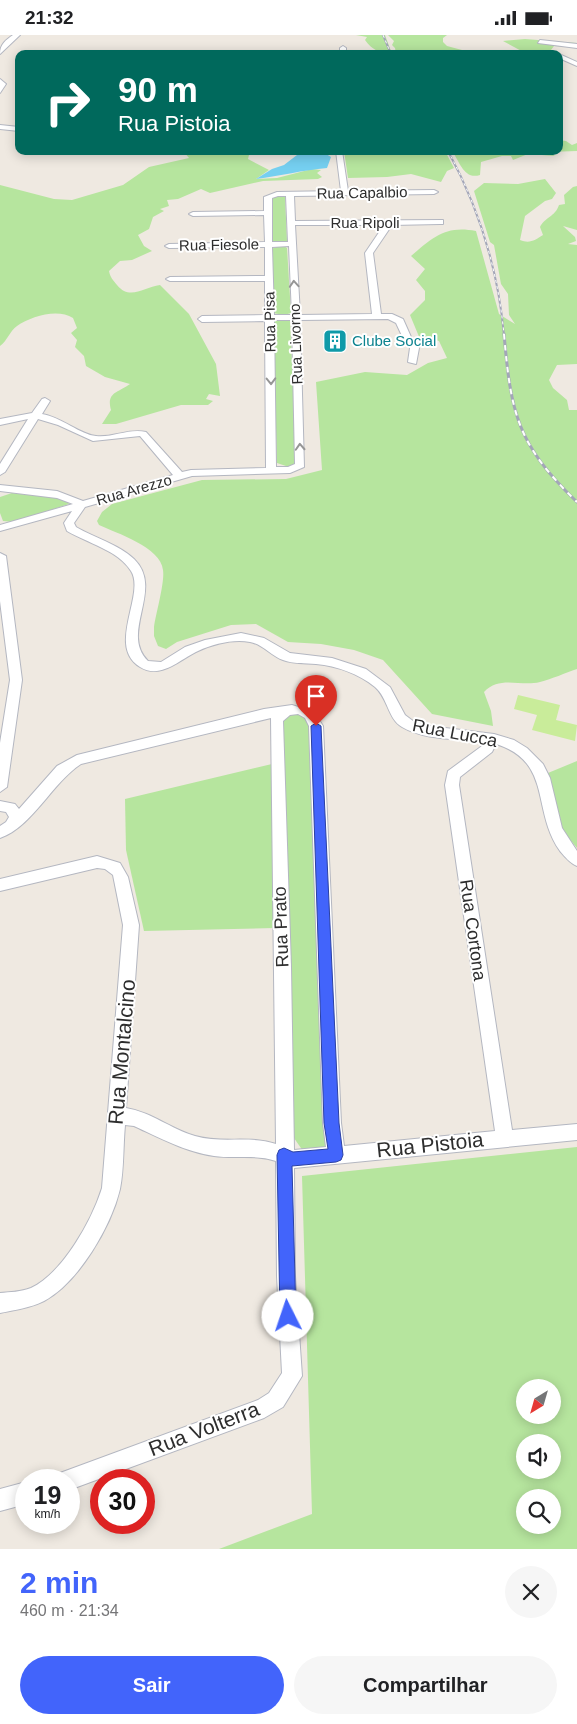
<!DOCTYPE html>
<html lang="pt">
<head>
<meta charset="utf-8">
<style>
	:root { --surface:#fff; --page:#f6f6f6; --text:#202124; --muted:#757577; --accent:#4264fb }
	body { margin:0; font-family:Helvetica,sans-serif; background:var(--page); color:var(--text); height:100vh; display:flex; flex-direction:column; font-size:19px; white-space:nowrap }
	* { box-sizing:border-box; margin:0 }
	p { font-size:16px; color:var(--muted) }
	.icon { flex:none; width:28px; height:28px; fill:none; stroke:currentColor; stroke-width:2; stroke-linecap:round; stroke-linejoin:round }
	.map { position:relative; height:1514px; overflow:hidden }
	.side { display:flex; flex-direction:column; background:var(--surface); flex:1 }
	.side>* { flex:none }
	.top-card { position:absolute; left:15px; top:15px; width:548px; height:105px; border-radius:10px; box-shadow:0 2px 12px #0003; background:#00695c; color:#fff; overflow:hidden }
	.needle { width:32px; rotate:217deg }
	.buttons { position:absolute; left:516px; top:1344px; display:grid; gap:10px }
	.buttons a { display:grid; place-items:center; width:45px; height:45px; border-radius:50%; background:var(--surface); box-shadow:0 2px 12px #0003; font-size:25px }
	.speed { position:absolute; left:15px; top:1434px; display:flex; gap:10px; font-size:25px; font-weight:700; text-align:center }
	.speed>* { display:grid; place-content:center; width:65px; height:65px; border-radius:50%; background:var(--surface); box-shadow:0 2px 12px #0003; line-height:1 }
	.speed small { font-size:12px; font-weight:400 }
	.speed .limit { border:8px solid #d22; background:#fff; color:#111 }
	.pin { position:absolute; display:grid; place-items:center; width:42px; height:42px; color:#fff; margin:-51px -21px; border-radius:50% 50% 50% 0; rotate:-45deg; box-shadow:0 0 5px #0007 }
	.pin .icon { rotate:45deg }
	.me { position:absolute; width:55px; margin:-28px; rotate:356deg; stroke-linejoin:round; filter:drop-shadow(0 0 4px #0008) }
	.turn { display:flex; align-items:center; gap:18px; height:105px; padding:0 20px; font-size:22px }
	.turn .icon { width:65px; height:65px; stroke-width:2.5 }
	.turn b { display:block; font-size:35px; line-height:42px }
	.round { display:grid; place-items:center; flex:none; width:52px; height:52px; border-radius:26px; background:var(--page) }
	.head { display:flex; align-items:center; justify-content:space-between; height:85px; padding:0 20px }
	h1 { font-size:30px; font-weight:800; line-height:38px; color:var(--accent) }
	.cta { display:flex; gap:10px; margin-top:auto; padding:10px 20px }
	.cta a { flex:1; height:58px; border-radius:30px; background:var(--accent); color:#fff; font-size:20px; font-weight:800; line-height:58px; text-align:center }
	.cta a+a { background:var(--page); color:var(--text) }
	.status { display:flex; justify-content:space-between; align-items:center; height:35px; padding:0 25px; background:var(--surface); direction:ltr }
	.status svg { height:14px; fill:currentColor }
	.map>svg:first-child { display:block }
	.green { fill:#b6e59e; fill-rule:evenodd }
	.pitch { fill:#c9ec9a }
	.water { fill:#75cff0 }
	.lines { fill:none; stroke-linecap:round; stroke-linejoin:round }
	.minor-casing { stroke:#b4b7c1; stroke-width:2 }
	.minor { fill:#fff; fill-rule:evenodd }
	.rail-far1-casing { stroke:#a3a6b8; stroke-width:2 }
	.rail-casing { stroke:#a3a6b8; stroke-width:3 }
	.rail-far1 { stroke:#fff; stroke-width:1; stroke-dasharray:3; stroke-linecap:butt }
	.rail { stroke:#fff; stroke-width:2; stroke-dasharray:5.5; stroke-linecap:butt }
	.oneway { stroke:#969696 }
	.route { fill:#4264fb; stroke:#2b41a3 }
	.labels { text-anchor:middle; stroke-width:4; stroke-linejoin:round; paint-order:stroke }
	.far-street-label { font-size:15px; fill:#2e2e2e; stroke:#fff }
	.far-culture-label { font-size:15px; fill:#0d838f; stroke:#fff; text-anchor:start }
	.street-label { font-size:18px; fill:#2e2e2e; stroke:#fff }
	.near-street-label { font-size:21px; fill:#2e2e2e; stroke:#fff }
</style>
</head>
<body>
<div class="status"><b>21:32</b><svg viewBox="0 0 49 12"><path d="M0 12V9h3v3zM5 12V6h3v6zM10 12V3h3v9zM15 12V0h3v12zM26 1h20v11H26zM47 4h2v5h-2z"/></svg></div>
<div class="map">
<svg width="577" height="1514" viewBox="0 0 577 1514">
	<rect width="100%" height="100%" fill="#efe9e1"/>
	<g class="green">
		<path d="M356 0H385L392 19C381 19 372 15 365 5L367 2Z"/>
		<polygon points="388,0 447,0 443,3 443,7 447,11 462,15 459,19 396,19 395,13 392,10 394,6"/>
		<polygon points="525,4 577,8 577,12 554,11 551,15 558,19 527,19 503,6"/>
		<path d="M559 105 566 106 572 110 577 108V116L548 117 555 121 528 119 513 125 511 121H502L481 127 480 140C464 145 460 127 452 116H559Z"/>
		<path d="M183 116H250L248 124 269 135 256 144 277 143 312 134 321 135 317 138 322 142 318 144 263 146 210 158 201 154 178 164 167 165 169 171 160 174 164 176 153 182 149 194 138 200 144 211 152 216 132 225 120 226 109 236C110 242 113 245 117 250 130 266 144 252 160 250L189 279 216 329 220 361 209 359 206 364 213 366 208 370H181L116 389H102L111 375C106 357 118 358 130 349L105 342 86 331 84 321 75 312 77 305 71 298 77 293 73 283C58 273 31 281 17 291 9 297 8 305 0 311V150L54 164 72 165 123 150 149 132 189 123Z"/>
		<polygon points="344,116 445,116 454,133 447,136 441,147 411,139 387,142 348,143"/>
		<path d="M545 144 556 158 552 164 545 166 525 181 520 205C530 209 535 205 543 200L540 192C545 182 555 182 559 170L565 169 564 160 573 152 577 151V195L563 191 575 202 576 206 568 209 577 210V329L557 330 549 345 553 353 567 365 569 375H577V634C565 638 552 644 540 647 520 652 500 640 484 657L491 676 493 691 432 679 383 625 354 615 321 609 288 607 256 589 231 590 177 607 166 614 158 611 154 601V592C156 578 165 547 163 535 161 512 116 498 99 490L97 486 102 477 112 469 202 445 286 444 322 435 316 347 365 337 407 340 428 328 447 323 439 306 428 303 420 304 410 280 425 265V256L416 245 425 234 411 221C433 202 446 190 476 196L499 279 515 289 509 280 508 259 501 249 494 210 490 207 474 156 484 148 518 149Z"/>
		<polygon points="271,161 285,162 287,206 281,208 271,206"/>
		<polygon points="282,210 287,213 291,278 284,280 273,278 271,214"/>
		<polygon points="278,284 290,286 297,428 289,432 277,428 273,287"/>
		<polygon points="12,458 66,464 69,469 14,487 3,486 0,478 0,462"/>
		<polygon points="299,679 309,686 326,1111 320,1116 303,1116 294,1103 283,685 289,680"/>
		<polygon points="577,726 577,813 563,796 548,738"/>
		<polygon points="272,729 275,893 144,896 126,815 125,764"/>
		<path d="M577 1112V1514H219L312 1479 302 1141ZM525 1352H552V1380H525ZM525 1408H552V1435H525ZM525 1462H552V1490H525Z"/>
	</g>
	<polygon class="pitch" points="518,660 560,670 556,685 577,690 575,706 532,695 537,680 514,674"/>
	<path class="water" d="M323 117 331 122 327 133C303 135 280 141 256 144L272 134 284 130 297 120Z"/>
	<g class="lines">
		<g class="minor-casing">
			<g id="minor">
				<path d="M13 0H20L0 19C0 9 6 5 13 0Z"/>
				<polygon points="540,5 577,9 577,13 538,8"/>
				<polygon points="343,11 346,13 346,19 340,19 340,13"/>
				<polygon points="559,19 577,27 577,31 559,23"/>
				<polygon points="0,44 6,49 0,58"/>
				<polygon points="0,90 19,92 19,96 0,94"/>
				<path d="M336 116H342L348 156 434 155 438 157 434 159 294 161 295 186 443 185V189H440L392 190 373 218 381 279H392L403 284 411 302 419 313 416 329 408 327 410 313 403 303 396 288 388 284 300 285 304 432 290 438 192 441 85 472 74 488 76 492C95 503 118 509 134 524 165 554 119 598 148 626L161 627 185 612 205 605 241 598 264 603 290 618 332 623 366 634 390 652 405 680 413 686 429 691 494 699 514 705 527 713 543 729 550 743 562 793 577 816V831C570 828 565 822 560 816 531 775 553 727 496 709L492 717 460 742 459 750 512 1095 577 1089V1105L294 1133 295 1241 302 1341 283 1372 264 1383 69 1455V1445H56L60 1438 258 1365 269 1358 282 1338 277 1241 276 1126C256 1119 235 1124 214 1121 186 1117 160 1103 134 1091L125 1090C123 1111 124 1134 120 1154 111 1192 78 1248 44 1266 30 1273 15 1275 0 1278V1258C10 1257 21 1257 31 1253 63 1238 92 1185 102 1153L123 890 113 840 105 834 97 833 0 856V844L97 821 120 828 128 842 139 890 126 1073C151 1077 171 1094 195 1101 222 1109 250 1100 276 1109L271 683 81 729C52 748 32 792 0 803V791L6 787 9 782 6 777 0 776V766L15 769 19 774 57 731 77 720 264 674 292 670 314 677 323 691 341 1088 344 1111 495 1096 445 750 448 736 482 711 484 707C458 703 426 706 402 692 388 684 388 663 375 652 359 639 337 631 316 629 305 628 293 629 283 625 271 621 263 609 250 607 233 604 214 609 198 616 180 624 161 645 140 632 106 611 146 559 131 536 118 515 87 508 67 496L64 488 72 476 0 496V490L73 469 57 463 0 456V450L57 456 83 466 173 440 140 401 93 406 58 390 38 384 5 437 0 440V429L28 384 0 390V384L32 378 42 364 45 363 50 366 42 379C61 382 81 400 96 401 113 403 129 393 146 397L182 437 191 435 266 433 265 286 202 287 198 284 202 281 265 280V246H170L166 244 170 242 265 241V212L169 213 165 211 169 209 265 207 264 180 193 181 189 179 193 177 264 176V162L277 157 341 156ZM278 161H286L288 207H272V163ZM295 190H384L365 218 372 279 300 280ZM289 211 292 280H274L272 212ZM274 285H292L295 429 288 432H276ZM298 679 305 683 309 691 323 1088 326 1112 294 1115 291 932 283 686 290 680Z"/>
				<polygon points="0,518 6,521 22,645 7,752 0,757 0,708 10,645 0,566"/>
				<polygon points="26,1447 26,1469 0,1476 0,1454"/>
			</g>
		</g>
		<use href="#minor" class="minor"/>
		<g class="rail-far1-casing">
			<g id="rail-far1">
				<polyline points="383,0 391,19"/>
				<path d="M448 116C479 173 498 235 504 300"/>
			</g>
		</g>
		<g class="rail-casing">
			<path id="rail" d="M504 299C511 379 517 409 577 467"/>
		</g>
		<use href="#rail-far1" class="rail-far1"/>
		<use href="#rail" class="rail"/>
	</g>
	<defs><path id="oneway-chevron" d="M-2-3.5L2.5 0L-2 3.5" fill="none" stroke-width="1.6" stroke-linecap="round" stroke-linejoin="round" transform="scale(1.25)"/></defs>
	<g class="oneway">
		<use href="#oneway-chevron" transform="translate(294 249) rotate(-94)"/>
		<use href="#oneway-chevron" transform="translate(271 346) rotate(89)"/>
		<use href="#oneway-chevron" transform="translate(300 412) rotate(-93)"/>
	</g>
	<polygon class="route" points="316,688 321,691 339,1088 343,1120 341,1125 336,1127 292,1131 296,1281 294,1287 288,1289 283,1287 280,1281 277,1120 279,1115 284,1113 293,1117 328,1114 324,1088 311,691"/>
	<defs>
		<g id="building-square" transform="scale(1.25)"><rect x="-9" y="-9" width="18" height="18" rx="4" fill="#0f9aa8" stroke="#fff"/><path d="M-4-6H4V6H1V3H-1V6H-4ZM-2.5-4.3h1.7v1.8h-1.7ZM.8-4.3h1.7v1.8H.8ZM-2.5-1h1.7V.8h-1.7ZM.8-1h1.7V.8H.8Z" fill="#fff"/></g>
	</defs>
	<g fill-rule="evenodd">
		<use href="#building-square" x="335" y="306"/>
	</g>
	<g class="labels">
		<g class="far-street-label">
			<text transform="translate(362 158) rotate(-1)" y="5">Rua Capalbio</text>
			<text x="365" y="193">Rua Ripoli</text>
			<text transform="translate(219 210) rotate(-1)" y="5">Rua Fiesole</text>
			<text transform="translate(270 287) rotate(-91)" y="5">Rua Pisa</text>
			<text transform="translate(296 309) rotate(-92)" y="5">Rua Livorno</text>
			<text transform="translate(134 455) rotate(-16)" y="5">Rua Arezzo</text>
		</g>
		<g class="far-culture-label">
			<text x="352" y="311">Clube Social</text>
		</g>
		<g class="street-label">
			<text transform="translate(455 698) rotate(11)" y="6">Rua Lucca</text>
			<text transform="translate(281 892) rotate(-92)" y="6">Rua Prato</text>
			<text transform="translate(473 895) rotate(82)" y="6">Rua Cortona</text>
		</g>
		<g class="near-street-label">
			<text transform="translate(122 1017) rotate(-85)" y="7">Rua Montalcino</text>
			<text transform="translate(430 1110) rotate(-6)" y="7">Rua Pistoia</text>
			<text transform="translate(204 1394) rotate(-21)" y="7">Rua Volterra</text>
		</g>
	</g>
</svg>
<div class="buttons">
<a><svg class="needle" viewBox="-14 -14 28 28"><path d="M0-13l5 13h-10z" fill="#e53935"/><path d="M0 13l5-13h-10z" fill="#757577"/></svg></a>
<a><svg class="icon" aria-label="sound" viewBox="0 0 24 24"><path d="M4 9h4l5-4v14l-5-4H4zM17 9q2 3 0 6"/></svg></a>
<a><svg class="icon" aria-label="search" viewBox="0 0 24 24"><circle cx="10" cy="10" r="6"/><path d="M15 15l6 6"/></svg></a>
</div>
<div class="speed"><div>19<small>km/h</small></div><div class="limit">30</div></div>
<div class="pin" style="left:316px;top:691px;background:#d93025"><svg class="icon" aria-label="arrive" viewBox="0 0 24 24"><path d="M6 21V4h12l-3 4 3 4H6"/></svg></div>
<svg class="me" style="left:288px;top:1281px" viewBox="-20 -20 40 40"><circle r="19" fill="#fff"/><path d="M0-13L10 11 0 6-10 11z" fill="#4264fb"/></svg>
<div class="top-card">
<div class="turn"><svg class="icon" aria-label="right" viewBox="0 0 24 24"><path d="M7 20v-9h11M14 6l5 5-5 5"/></svg><div><b>90 m</b>Rua Pistoia</div></div>
</div>
</div>
<section class="side">
<div class="head"><div><h1>2 min</h1><p>460 m · 21:34</p></div><a class="round"><svg class="icon" aria-label="close" viewBox="0 0 24 24"><path d="M6 6l12 12M18 6L6 18"/></svg></a></div>
<div class="cta"><a>Sair</a><a>Compartilhar</a></div>
</section>
</body>
</html>
